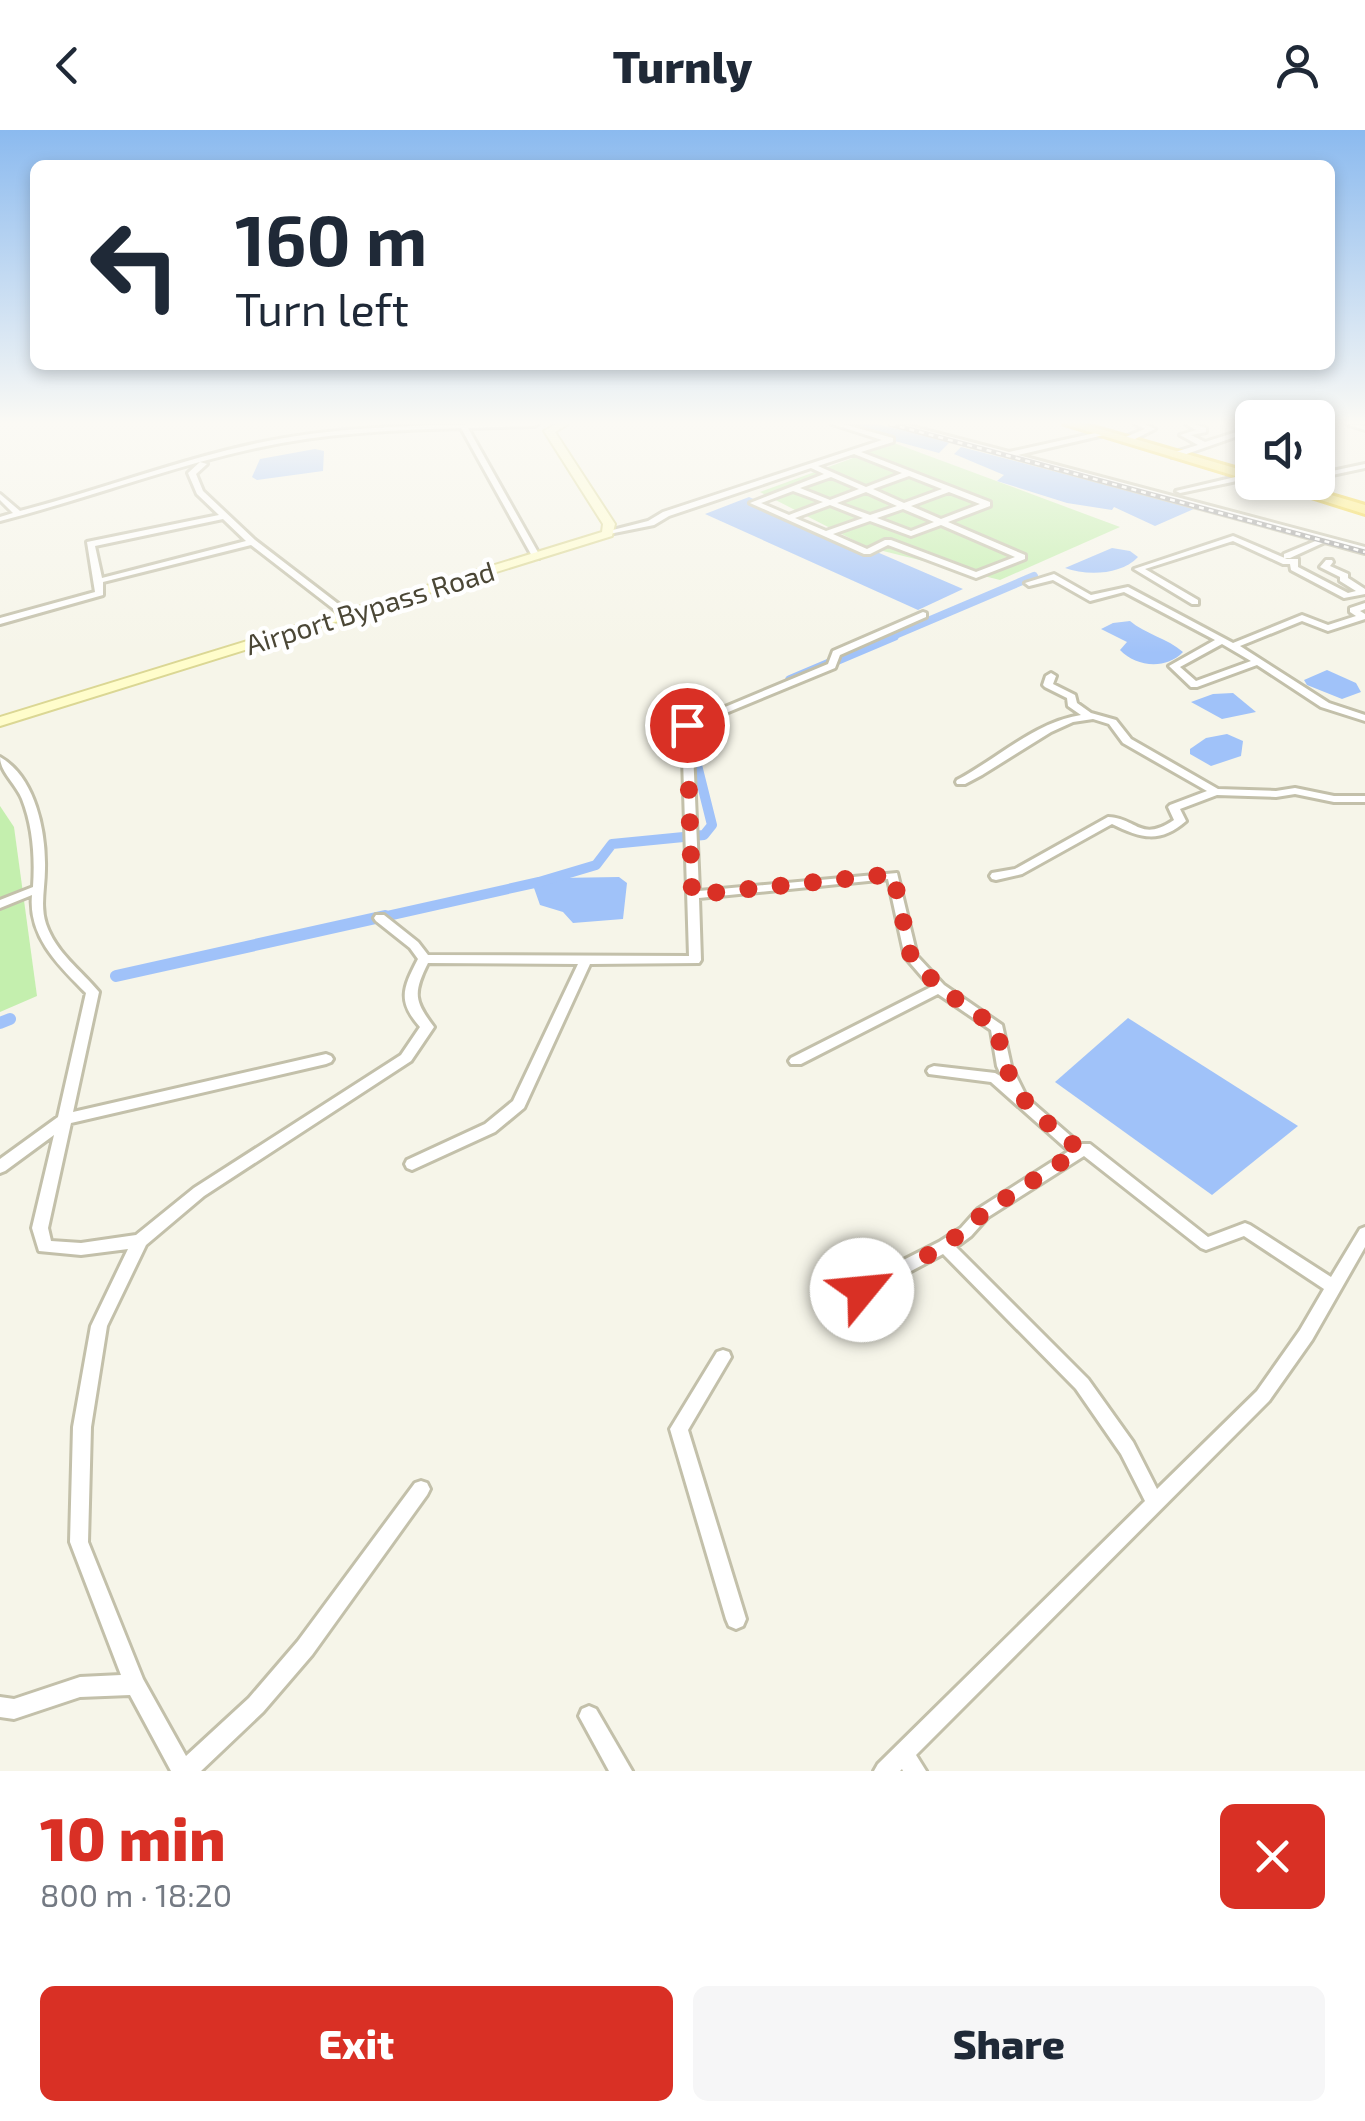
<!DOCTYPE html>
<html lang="en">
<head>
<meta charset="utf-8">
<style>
	:root { --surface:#fff; --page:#f6f6f7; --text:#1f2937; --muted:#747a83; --accent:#d93025 }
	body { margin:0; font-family:"Exo 2",sans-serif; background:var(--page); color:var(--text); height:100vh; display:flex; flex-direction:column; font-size:38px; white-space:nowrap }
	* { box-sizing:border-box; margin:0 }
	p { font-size:32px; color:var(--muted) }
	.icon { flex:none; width:55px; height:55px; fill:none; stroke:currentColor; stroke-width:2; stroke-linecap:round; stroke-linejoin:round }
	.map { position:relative; height:1641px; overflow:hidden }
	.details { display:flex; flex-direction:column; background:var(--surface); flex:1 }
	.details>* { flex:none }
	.guide { position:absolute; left:30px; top:30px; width:1305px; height:210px; border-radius:15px; box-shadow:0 5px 15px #0003; background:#fff; color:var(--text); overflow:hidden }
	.fabs { position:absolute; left:1235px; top:270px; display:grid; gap:20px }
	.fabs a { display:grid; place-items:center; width:100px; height:100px; border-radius:15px; background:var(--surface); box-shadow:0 5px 15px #0003; font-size:50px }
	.pin { position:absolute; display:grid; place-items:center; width:85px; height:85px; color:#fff; margin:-42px; border:5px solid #fff; border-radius:50%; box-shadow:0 2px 10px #0007 }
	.me { position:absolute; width:110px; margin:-55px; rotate:62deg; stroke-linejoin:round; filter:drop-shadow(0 0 8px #0008) }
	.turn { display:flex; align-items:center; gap:35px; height:210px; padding:0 40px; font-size:45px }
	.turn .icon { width:130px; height:130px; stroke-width:2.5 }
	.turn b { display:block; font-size:70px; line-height:85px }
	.round { display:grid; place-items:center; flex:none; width:105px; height:105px; border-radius:15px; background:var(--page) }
	.head { display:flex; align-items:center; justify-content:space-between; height:170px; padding:0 40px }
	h1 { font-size:60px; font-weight:800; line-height:75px; color:var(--accent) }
	.action { display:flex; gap:20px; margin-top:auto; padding:20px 40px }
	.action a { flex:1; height:115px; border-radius:15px; background:var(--accent); color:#fff; font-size:40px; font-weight:800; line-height:115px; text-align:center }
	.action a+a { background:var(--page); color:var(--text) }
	header { display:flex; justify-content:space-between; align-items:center; height:130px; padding:0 40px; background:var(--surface); font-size:45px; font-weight:800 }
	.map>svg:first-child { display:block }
	.green { fill:#c4efae }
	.water { fill:#a0c2f9 }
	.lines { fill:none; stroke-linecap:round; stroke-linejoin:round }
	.canal-far2 { stroke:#a0c2f9; stroke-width:8 }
	.canal-far1 { stroke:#a0c2f9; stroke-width:10 }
	.canal { stroke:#a0c2f9; stroke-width:12 }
	.street-casing { stroke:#c3c0aa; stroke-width:6 }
	.secondary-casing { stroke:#dbd794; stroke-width:4 }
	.highway-casing { stroke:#f0d029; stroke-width:6 }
	.street { fill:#fff; fill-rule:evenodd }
	.secondary { fill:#fffdcb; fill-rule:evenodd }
	.highway { fill:#ffec6c; fill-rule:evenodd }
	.rail-casing { stroke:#999; stroke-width:5 }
	.rail { stroke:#fff; stroke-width:2.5; stroke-dasharray:5; stroke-linecap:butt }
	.route { stroke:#d93025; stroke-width:18; stroke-dasharray:0 32.4 }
	.labels { text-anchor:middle; stroke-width:9; stroke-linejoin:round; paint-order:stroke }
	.far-street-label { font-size:28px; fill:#4b4736; stroke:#fff }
</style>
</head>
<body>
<header><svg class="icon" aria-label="back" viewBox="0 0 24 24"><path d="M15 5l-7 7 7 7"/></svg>Turnly<svg class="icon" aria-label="person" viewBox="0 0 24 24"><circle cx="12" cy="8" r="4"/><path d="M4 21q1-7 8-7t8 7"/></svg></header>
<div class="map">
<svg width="1365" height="1641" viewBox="0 0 1365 1641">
	<rect width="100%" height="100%" fill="#f6f5e9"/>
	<g class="green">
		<polygon points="894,313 1120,397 1000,450 867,417 760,362"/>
		<polygon points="0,676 14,697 37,866 0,882"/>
	</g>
	<g class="water">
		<polygon points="832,294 877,294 950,312 939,323"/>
		<polygon points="961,317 1196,378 1155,396 1114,377 1112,380 1067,373 997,351 1004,345 954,324"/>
		<polygon points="315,319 324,321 323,341 257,350 252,347 260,329"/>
		<polygon points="749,367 963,459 918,480 705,384"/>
		<path d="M1112 418 1130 421 1138 427C1121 445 1087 446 1065 438Z"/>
		<path d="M1130 491C1145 504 1167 508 1183 522 1166 540 1136 537 1120 520L1127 512 1101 499 1113 493Z"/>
		<polygon points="1327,540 1356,553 1361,562 1342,569 1307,555 1304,550"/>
		<polygon points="1233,563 1256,582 1222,589 1191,572 1213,564"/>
		<polygon points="1227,604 1243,611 1241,626 1211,636 1190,624 1190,619 1206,608"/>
		<polygon points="619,747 627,753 623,789 573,793 563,782 540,775 534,758 558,748"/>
		<polygon points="1128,888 1298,996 1212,1065 1055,952"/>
	</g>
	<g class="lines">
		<polyline class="canal-far2" points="888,508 1034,446"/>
		<g class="canal-far1">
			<polyline points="790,550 894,506"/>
			<polyline points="653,609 695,591"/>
			<polyline points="374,789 539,752 596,735 612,714 704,705 712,695 690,607"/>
		</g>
		<g class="canal">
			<polyline points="116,846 385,786"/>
			<polyline points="0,893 10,889"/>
		</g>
		<g class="street-casing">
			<g id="street">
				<path d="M481 294H538L534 296 468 298 540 426 539 428 532 426 461 298C392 300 324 303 256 318 169 337 86 369 0 391V387L13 383 0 370V364L20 381C100 360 178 330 258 313 332 297 407 296 481 294Z"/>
				<path d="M832 294H843L893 308V312L861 322 990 372V376L948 392 1025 425V429L976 448 888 415 870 424H864L750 373 824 344 811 338 669 386 654 395 609 404 605 402 648 391 663 382 882 310ZM854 324 902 343 866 357 818 336ZM909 346 942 359 904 373 873 359ZM831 347 859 359 830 370 800 358ZM793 361 823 372 789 385 761 373ZM866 362 897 376 870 385 837 373ZM949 362 980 374 941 389 911 376ZM830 375 863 388 826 401 795 388ZM903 379 934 392 911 401 877 388ZM870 391 911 406 941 395 1015 427 976 442 891 410H885L867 419 833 404Z"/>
				<polygon points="891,294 902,294 1009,322 1104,301 1104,305 1018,325 1365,417 1365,423 1325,412 1290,428 1284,428 1284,424 1318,410"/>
				<polygon points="1135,294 1144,294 1155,299 1129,312 1123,312 1123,308 1145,299"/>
				<polygon points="1186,294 1194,294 1206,298 1206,302 1191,305 1205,312 1252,297 1252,301 1178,327 1172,327 1172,323 1198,315 1180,305 1196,300"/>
				<polygon points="1347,294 1365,296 1365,300 1349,295"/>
				<path d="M200 332 207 334 196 344 203 361 255 410 350 483V487H344L251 415 103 452V465L0 494V488L95 462 87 412 219 385 197 364 188 343ZM223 389 246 411 102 448 95 416Z"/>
				<polygon points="1365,334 1365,338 1318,348 1318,344"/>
				<polygon points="1248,344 1252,346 1251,348 1180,363 1176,361"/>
				<polygon points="1233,406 1287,429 1298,429 1298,437 1348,463 1356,461 1340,451 1340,447 1320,437 1326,430 1332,430 1333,432 1330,436 1348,444 1348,448 1365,459 1365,464 1344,468 1291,440 1290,434 1283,434 1233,411 1145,439 1198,470 1198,474 1192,474 1134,439"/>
				<path d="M1054 444 1091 465 1128 457 1233 513 1302 485 1328 495 1356 486 1350 482V478L1365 473V479L1360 481 1365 484V489L1328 501 1302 491 1240 516 1329 573 1365 585V591L1321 577 1257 535 1197 557H1191L1169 536 1215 510 1124 462 1090 471 1053 450 1029 456 1025 453ZM1222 514 1251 531 1196 551 1180 537Z"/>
				<path d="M923 482 926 483V487L840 525 835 538 692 597 699 761 897 743 917 826 944 855 1002 895 1011 936 1027 968 1080 1014H1090L1208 1107 1245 1093 1250 1095 1331 1147 1360 1099 1365 1097V1117L1312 1210 1269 1271 916 1625 926 1641H903L902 1639 900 1641H874L878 1634 1145 1371 1121 1324 1076 1259 943 1124 868 1164 862 1166 856 1164 854 1159 856 1154 939 1112 961 1098 978 1079 1069 1021 991 952 929 944 927 941 929 938 934 936 995 943 1002 947 997 936 991 900 938 864 801 934H791L789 931 791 928 931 857 905 827 888 749 699 768 701 830 699 833 590 834 524 978 495 1002 412 1040 407 1038 405 1034 407 1030 485 994 513 971 578 834 428 833C413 863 414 871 434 897L411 931 204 1066 146 1115 107 1196 91 1297 88 1412 143 1549 186 1626 249 1568 298 1511 415 1353 421 1351 427 1353 430 1359 427 1365 312 1525 263 1582 201 1641H171L130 1565 80 1567 14 1589 0 1587V1567L14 1569 80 1547 121 1545 70 1412 73 1297 91 1196 128 1119 81 1125 39 1121 32 1098 54 1005 5 1041 0 1043V1029L58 987 86 863C59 836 28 807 32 765L0 778V770L33 757C35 727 33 697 22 669 16 654 0 642 0 627 35 647 46 701 45 739 45 758 40 776 46 794 56 823 81 840 99 862L73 982 326 924 331 926 333 929 331 932 326 934 71 993 48 1098 51 1111 81 1113 136 1105 194 1058 401 925 420 897C397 871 403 858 418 829L410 818 376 791 374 788 376 785H384L418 812 428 825 689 826 682 595 828 534 833 521ZM1084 1026 1201 1118 1206 1120 1244 1106 1324 1159 1300 1200 1257 1261 1157 1359 1133 1312 1088 1249 956 1117 971 1106 988 1087Z"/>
				<path d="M1051 543 1056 546 1053 554 1075 565 1077 573 1091 583 1116 590 1131 609 1218 659 1276 661 1295 658 1334 666H1365V672H1334L1295 664 1276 667 1217 665 1180 679 1186 691C1160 714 1140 708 1112 694L1022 744 996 750 992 749 990 746 992 743 1015 739 1108 687C1137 688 1140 713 1174 690L1168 677 1170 675 1207 661 1123 613 1109 594 1093 589 1073 592 1051 602 982 645 965 654H957L956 652 957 650C997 629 1035 592 1081 585L1068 576 1067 568 1045 557 1043 555 1046 546Z"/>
				<polygon points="723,1220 729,1222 731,1227 688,1300 746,1489 743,1496 736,1499 729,1496 726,1489 670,1299 717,1222"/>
				<polygon points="589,1576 596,1579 632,1641 609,1641 579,1586 582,1579"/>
			</g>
		</g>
		<g class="secondary-casing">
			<polygon id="secondary" points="556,294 568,294 555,302 615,394 612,406 0,596 0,587 602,402 603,394 544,301"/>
		</g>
		<g class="highway-casing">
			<g id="highway">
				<polygon points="1064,294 1083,294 1252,343 1252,351"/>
				<polygon points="1264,352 1287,352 1365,375 1365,384"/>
			</g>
		</g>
		<use href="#street" class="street"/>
		<use href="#secondary" class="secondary"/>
		<use href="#highway" class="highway"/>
		<g class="rail-casing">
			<polyline id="rail" points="890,294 1365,422"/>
		</g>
		<use href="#rail" class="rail"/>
	</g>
	<linearGradient id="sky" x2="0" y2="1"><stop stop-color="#8bbaef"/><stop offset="0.56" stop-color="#fbfaf5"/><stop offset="1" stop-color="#fbfaf5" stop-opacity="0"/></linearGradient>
	<rect width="1365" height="523" fill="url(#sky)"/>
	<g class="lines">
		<path class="route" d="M687 595 692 765 893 744 911 827 940 858 997 898C1008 966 1029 978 1080 1020L986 1081 945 1116 862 1160"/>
	</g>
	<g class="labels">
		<g class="far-street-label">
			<text transform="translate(370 478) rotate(-17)" y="10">Airport Bypass Road</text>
		</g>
	</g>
</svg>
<div class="fabs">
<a><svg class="icon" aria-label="sound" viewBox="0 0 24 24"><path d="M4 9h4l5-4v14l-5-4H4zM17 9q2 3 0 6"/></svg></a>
</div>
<div class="pin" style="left:687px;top:595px;background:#d93025"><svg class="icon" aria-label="arrive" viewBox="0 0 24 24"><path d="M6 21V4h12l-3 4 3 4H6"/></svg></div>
<svg class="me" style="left:862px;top:1160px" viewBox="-20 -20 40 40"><circle r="19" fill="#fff"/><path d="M0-13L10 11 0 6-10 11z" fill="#d93025"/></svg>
<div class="guide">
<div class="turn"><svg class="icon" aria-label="left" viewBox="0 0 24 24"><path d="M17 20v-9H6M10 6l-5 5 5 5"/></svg><div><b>160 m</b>Turn left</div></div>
</div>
</div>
<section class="details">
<div class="head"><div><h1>10 min</h1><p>800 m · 18:20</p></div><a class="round" style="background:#d93025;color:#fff"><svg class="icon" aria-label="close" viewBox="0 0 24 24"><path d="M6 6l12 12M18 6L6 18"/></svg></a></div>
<div class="action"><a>Exit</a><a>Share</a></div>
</section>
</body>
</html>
